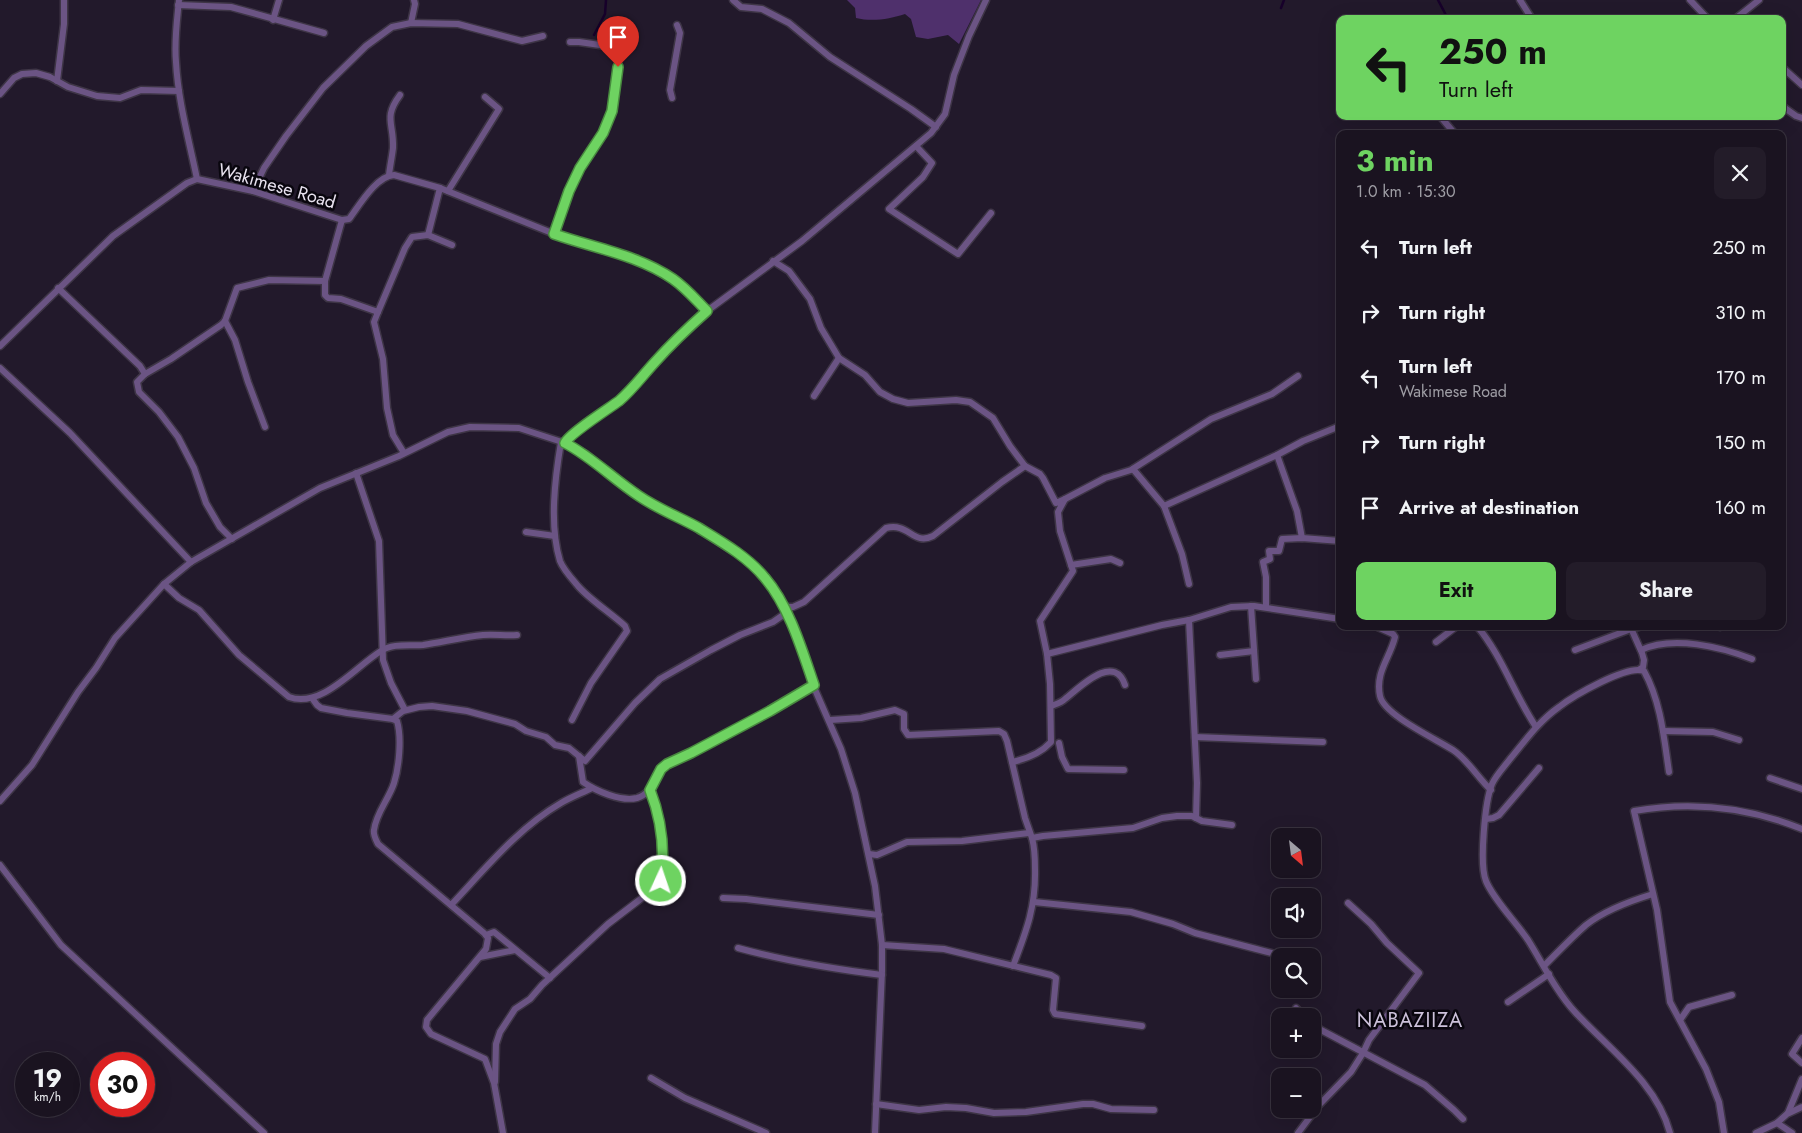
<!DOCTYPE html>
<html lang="en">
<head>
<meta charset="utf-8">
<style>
	:root { --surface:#1a1320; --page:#231c29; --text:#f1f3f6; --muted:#9f9ea5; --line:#38323e; --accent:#6ed361 }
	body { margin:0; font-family:Jost,sans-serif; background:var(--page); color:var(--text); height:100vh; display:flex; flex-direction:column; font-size:19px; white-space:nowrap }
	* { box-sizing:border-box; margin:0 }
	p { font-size:16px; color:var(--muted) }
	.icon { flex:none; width:28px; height:28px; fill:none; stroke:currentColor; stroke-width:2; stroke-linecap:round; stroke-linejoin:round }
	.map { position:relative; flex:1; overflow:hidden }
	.panel { position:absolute; left:1336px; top:130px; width:450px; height:500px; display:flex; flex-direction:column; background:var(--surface); border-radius:10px; box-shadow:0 5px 20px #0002,0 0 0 1px var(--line) }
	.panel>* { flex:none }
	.guide { position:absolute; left:1336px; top:15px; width:450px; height:105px; border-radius:10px; box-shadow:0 5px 20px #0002,0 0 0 1px var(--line); background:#6ed361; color:#111; overflow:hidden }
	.needle { width:32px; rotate:152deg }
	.fabs { position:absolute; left:1271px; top:828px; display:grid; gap:10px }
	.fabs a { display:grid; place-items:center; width:50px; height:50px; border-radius:10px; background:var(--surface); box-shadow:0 5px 20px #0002,0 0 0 1px var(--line); font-size:25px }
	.speed { position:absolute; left:15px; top:1052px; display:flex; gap:10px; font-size:25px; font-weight:700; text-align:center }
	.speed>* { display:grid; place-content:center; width:65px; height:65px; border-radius:50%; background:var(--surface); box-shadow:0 5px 20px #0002,0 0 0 1px var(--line); line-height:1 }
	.speed small { font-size:12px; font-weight:400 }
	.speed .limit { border:8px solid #d22; background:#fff; color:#111 }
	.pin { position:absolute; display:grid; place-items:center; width:42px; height:42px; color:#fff; margin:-51px -21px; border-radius:50% 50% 50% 0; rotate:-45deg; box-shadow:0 0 5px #0007 }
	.pin .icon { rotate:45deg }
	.me { position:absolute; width:55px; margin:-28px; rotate:3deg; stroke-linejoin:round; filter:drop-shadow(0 0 4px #0008) }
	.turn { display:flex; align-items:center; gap:18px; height:105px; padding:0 20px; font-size:22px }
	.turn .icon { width:65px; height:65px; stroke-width:2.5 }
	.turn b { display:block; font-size:35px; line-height:42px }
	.round { display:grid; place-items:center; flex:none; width:52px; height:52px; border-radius:10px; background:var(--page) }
	.head { display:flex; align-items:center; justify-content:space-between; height:85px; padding:0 20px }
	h1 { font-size:30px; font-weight:700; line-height:38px; color:var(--accent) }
	.primary-button { display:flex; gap:10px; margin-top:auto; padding:10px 20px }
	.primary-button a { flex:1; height:58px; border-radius:10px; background:var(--accent); color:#111; font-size:20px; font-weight:700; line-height:58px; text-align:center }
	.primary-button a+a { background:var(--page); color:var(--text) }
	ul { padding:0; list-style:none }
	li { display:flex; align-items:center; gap:15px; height:65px; padding:0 20px }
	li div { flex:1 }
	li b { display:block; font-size:19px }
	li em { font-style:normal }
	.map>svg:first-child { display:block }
	.green { fill:#4f306c }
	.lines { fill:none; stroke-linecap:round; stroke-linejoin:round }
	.stream { stroke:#17002a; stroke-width:2.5 }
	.street-casing { stroke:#3e3546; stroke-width:9 }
	.street { stroke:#6b5484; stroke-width:6 }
	.route-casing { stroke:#48893f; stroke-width:12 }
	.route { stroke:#6ed361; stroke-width:9 }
	.labels { text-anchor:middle; stroke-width:5; stroke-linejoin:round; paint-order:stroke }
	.street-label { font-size:18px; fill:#e8e2ef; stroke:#09060e }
	.quarter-label { font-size:20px; letter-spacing:1px; fill:#ccc1da; stroke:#09060e }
</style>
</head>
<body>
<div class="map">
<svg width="1802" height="1133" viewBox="0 0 1802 1133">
	<rect width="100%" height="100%" fill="#22192b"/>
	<path class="green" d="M847 0H981L959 44 948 35 928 39 916 37 911 19 905 14C890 19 872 22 856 18L855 8Z"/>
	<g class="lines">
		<g class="stream">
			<polyline points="1438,0 1448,19"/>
			<polyline points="1281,8 1284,0"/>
			<polyline points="594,35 605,14 606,0"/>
		</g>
		<g class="street-casing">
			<g id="street">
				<path d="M179 0C177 21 174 41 176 62 178 101 189 140 197 179"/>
				<polyline points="733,0 741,7 762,9 789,23 830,57 911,109 936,127"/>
				<polyline points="1520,0 1532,19"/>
				<polyline points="1690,0 1708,19"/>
				<polyline points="178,5 231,7 324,33"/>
				<polyline points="1735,19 1759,0"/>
				<polyline points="273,20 279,0"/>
				<polyline points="411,23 415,4 414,0"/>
				<polyline points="1782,67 1802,85"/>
				<polyline points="57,81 64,24 64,0"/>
				<polyline points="0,94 14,78 22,74 36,73 50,77 68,87 97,96 120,98 141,90 179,91"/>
				<polyline points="672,98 670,90 680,33 677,25"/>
				<polyline points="1782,106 1796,116 1802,118"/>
				<polyline points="1440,116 1455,134"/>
				<polyline points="916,146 932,163 923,177 889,209 958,254 991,213"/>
				<path d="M389 175C390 166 392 157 393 148 394 123 383 118 400 95"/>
				<polyline points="253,191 264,168 286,136 323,88 366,46 392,27 411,23 458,24 522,41 543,36"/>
				<polyline points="448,191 499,109 485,97"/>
				<polyline points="342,220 325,281 325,295 328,298 341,299 378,312 374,322 383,359 387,408 393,435 404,453"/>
				<polyline points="554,234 569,191 580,168 603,133 612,111 619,54 618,50 614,47 579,42 570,42"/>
				<polyline points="428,235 440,188"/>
				<path d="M773 261 789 271 810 299 821 328 839 358 865 375 880 392 893 399 908 403 956 400 970 402 993 418 1010 446 1025 466 1040 474 1043 478 1056 503 1065 499 1058 512 1060 531 1073 571 1040 621 1047 654 1050 684 1051 742C1041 753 1026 759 1012 762"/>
				<polyline points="58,288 140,366 145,374 171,359 221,325 225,321 237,288 269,280 325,281"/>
				<polyline points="378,312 405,248 412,237 428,235 452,245"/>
				<polyline points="225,321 235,340 248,382 265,427"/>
				<path d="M0 346 113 236 187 183 197 179 253 191 342 220 349 219C359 206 376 176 394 175L440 188 557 235 625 256 648 266 677 282 707 311"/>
				<polyline points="0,368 70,433 191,562"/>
				<polyline points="145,374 137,382 139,392 159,412 178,437 194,468 206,503 220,527 232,539"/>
				<polyline points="814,396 839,358"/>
				<path d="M561 442C555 478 549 525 560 561 563 569 572 579 578 586 589 599 612 614 625 626L627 631 591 683 572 720"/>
				<polyline points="565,443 576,431 600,415 630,392 656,361 690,326 707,311 802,241 931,133 945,114 954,75 969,36 986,0"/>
				<polyline points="1277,455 1297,511 1302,538"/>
				<polyline points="1133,469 1164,506 1182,554 1189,584"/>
				<polyline points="356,473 379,541 383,660 391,683 405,710"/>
				<polyline points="1065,499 1105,478 1131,470 1211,419 1272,394 1298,376"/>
				<polyline points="1164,506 1277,455 1303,441 1340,426"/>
				<polyline points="526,532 555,536"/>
				<polyline points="1071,565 1111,559 1120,563"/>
				<path d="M164 584 179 598 199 610 239 655 289 697C322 709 356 666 381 651 393 643 409 646 423 645 443 642 463 637 483 635 495 634 506 636 517 635"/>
				<polyline points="1251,606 1256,679"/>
				<path d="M783 607H793L804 602 886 528C909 522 913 546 933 536L1002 482 1025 466"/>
				<polyline points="1266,607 1266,577 1263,562 1270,559 1269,551 1279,551 1282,539 1302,538 1340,541"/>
				<polyline points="1189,620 1197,783 1196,818"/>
				<path d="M1375 626 1393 634 1395 637C1390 658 1375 672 1380 696 1384 715 1436 739 1453 750 1468 760 1478 778 1491 790"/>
				<path d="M1477 626C1502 656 1514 694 1536 727"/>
				<polyline points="1630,626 1642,653 1644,660 1643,667 1640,669"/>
				<polyline points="1716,626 1720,627"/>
				<polyline points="1436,642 1457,626"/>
				<polyline points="1575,650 1631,629 1643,626"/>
				<path d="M1641 650C1673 635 1721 647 1752 659"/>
				<polyline points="1047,654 1162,625 1189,620 1231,607 1254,606 1340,619"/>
				<polyline points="1220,655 1254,651"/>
				<path d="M312 698 317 705 321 708 347 713 393 719 397 721C402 738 399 767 394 783 389 799 376 813 374 830 373 835 376 840 378 844L484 933 488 938 486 949 427 1020 426 1027 431 1034 485 1059 494 1083 503 1133"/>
				<path d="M1051 706C1056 704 1061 703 1065 699 1079 688 1114 652 1125 685"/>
				<polyline points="393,719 403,711 419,707 432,706 467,711 515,724 526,731 546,737 555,745 569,748 585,761 635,703 660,679 711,650 740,635 773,622 786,613"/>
				<polyline points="830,720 861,718 895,710 904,714 904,729 908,735 999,731 1004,734 1007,741 1025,818 1032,838"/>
				<polyline points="1663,731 1713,732 1739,740"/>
				<polyline points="1195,737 1323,742"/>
				<polyline points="1059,743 1062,757 1068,769 1124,770"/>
				<path d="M579 756 583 782C596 791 621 802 637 798 654 793 654 774 666 765 678 756 695 752 707 745 743 726 779 706 813 685"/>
				<path d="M1669 772C1664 738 1661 702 1644 671 1628 664 1573 696 1559 707 1539 721 1525 741 1510 759 1504 767 1496 775 1492 784 1485 801 1479 864 1486 881 1493 899 1516 922 1528 940 1543 964 1556 991 1575 1012 1609 1049 1657 1083 1670 1133"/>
				<polyline points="1770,778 1802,789"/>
				<polyline points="0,801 32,765 78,692 96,668 115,638 164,584 191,562 320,488 399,456 448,432 470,427 519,428 565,443 586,454 638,496 666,512 697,528 742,557 755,567 774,589 795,631 813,685 841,749 855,793 875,886 882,945 882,971 875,1133"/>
				<polyline points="1486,819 1493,818 1499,815 1539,768"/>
				<polyline points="869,854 877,855 907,842 962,841 1029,833"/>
				<polyline points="0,865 61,945 264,1133"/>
				<polyline points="723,898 746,899 879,915"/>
				<polyline points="1034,902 1131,912 1173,924 1195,933 1283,956"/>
				<path d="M451 905C485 869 518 828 561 803 571 797 582 793 592 788"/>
				<polyline points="486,935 494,932 550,978"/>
				<polyline points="882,945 944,949 1051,975 1056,978 1053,1010 1055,1014 1142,1026"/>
				<path d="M738 948C785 961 833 969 882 975"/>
				<polyline points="480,957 515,950"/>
				<path d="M1013 966C1026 932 1036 907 1035 869 1035 858 1035 849 1032 838L1043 836 1133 828 1162 818 1177 816H1192L1202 821 1232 825"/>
				<path d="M1544 966C1558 952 1571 938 1586 925 1605 910 1630 901 1653 894"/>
				<polyline points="1508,1002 1549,974"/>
				<polyline points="1296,1008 1304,1016"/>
				<polyline points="1680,1020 1689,1007 1732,995"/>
				<polyline points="1312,1023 1321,1030 1425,1085 1454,1110 1463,1119"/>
				<polyline points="1802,1038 1792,1054 1802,1063"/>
				<polyline points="651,1078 685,1098 766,1133"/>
				<polyline points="495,1082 496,1044 500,1032 515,1009 530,999 542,985 608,924 655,888 661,881 662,858 660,820 650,790"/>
				<polyline points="876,1104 919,1110 946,1107 966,1108 994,1113 1026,1112 1083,1104 1093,1104 1111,1109 1154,1110"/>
				<polyline points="1788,1113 1802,1079"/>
				<polyline points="1777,1123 1792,1133"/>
				<polyline points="1298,1133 1319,1105 1351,1072 1363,1053 1369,1040 1419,973 1387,943 1371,924 1348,903"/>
				<path d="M1724 1133 1719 1102 1706 1069 1670 1002 1657 910 1634 811C1691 801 1748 807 1802 829"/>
				<polyline points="1756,1133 1777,1123 1787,1114 1802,1107"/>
			</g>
		</g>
		<use href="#street" class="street"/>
	</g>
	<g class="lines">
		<g class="route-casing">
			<path id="route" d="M618 67 612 111 603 133 580 168 569 191 554 234C594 248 638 255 673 279 686 288 696 300 707 311 689 327 671 344 655 362 643 375 633 389 619 401 608 409 569 434 565 443 592 457 613 479 639 496 658 509 679 517 699 528 722 542 748 557 765 578 789 606 802 650 814 685L770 711 691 753 667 764 661 769 650 790C661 818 665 850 661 881"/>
		</g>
		<use href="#route" class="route"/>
	</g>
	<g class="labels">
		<g class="street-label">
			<text transform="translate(277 186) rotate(16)" y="6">Wakimese Road</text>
		</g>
		<g class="quarter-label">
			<text x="1410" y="1027">NABAZIIZA</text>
		</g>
	</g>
</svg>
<div class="fabs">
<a><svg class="needle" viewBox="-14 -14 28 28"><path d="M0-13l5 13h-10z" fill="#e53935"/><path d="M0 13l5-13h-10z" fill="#9f9ea5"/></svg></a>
<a><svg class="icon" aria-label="sound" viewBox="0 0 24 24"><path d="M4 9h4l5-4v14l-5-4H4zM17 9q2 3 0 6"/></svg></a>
<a><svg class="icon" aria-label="search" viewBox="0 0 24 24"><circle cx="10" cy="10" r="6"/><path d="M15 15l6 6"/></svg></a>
<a>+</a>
<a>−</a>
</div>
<div class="speed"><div>19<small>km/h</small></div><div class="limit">30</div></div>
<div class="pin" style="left:618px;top:67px;background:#d93025"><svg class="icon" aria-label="arrive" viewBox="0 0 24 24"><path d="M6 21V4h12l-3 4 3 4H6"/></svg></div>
<svg class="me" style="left:661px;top:881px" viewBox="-20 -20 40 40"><circle r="17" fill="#6ed361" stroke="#fff" stroke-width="3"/><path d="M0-11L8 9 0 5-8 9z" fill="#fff"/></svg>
<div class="guide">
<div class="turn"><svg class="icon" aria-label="left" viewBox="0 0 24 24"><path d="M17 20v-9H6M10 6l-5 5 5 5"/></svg><div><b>250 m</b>Turn left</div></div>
</div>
<section class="panel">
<div class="head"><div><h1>3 min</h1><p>1.0 km · 15:30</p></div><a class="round"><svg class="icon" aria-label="close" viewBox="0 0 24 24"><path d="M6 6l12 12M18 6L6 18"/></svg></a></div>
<ul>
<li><svg class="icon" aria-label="left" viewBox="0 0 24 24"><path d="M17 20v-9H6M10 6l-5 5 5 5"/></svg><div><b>Turn left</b></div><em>250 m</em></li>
<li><svg class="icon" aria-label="right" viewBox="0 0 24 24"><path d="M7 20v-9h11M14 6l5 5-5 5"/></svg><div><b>Turn right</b></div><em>310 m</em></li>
<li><svg class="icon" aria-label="left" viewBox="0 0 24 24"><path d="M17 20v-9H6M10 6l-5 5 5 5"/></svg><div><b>Turn left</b><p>Wakimese Road</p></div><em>170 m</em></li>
<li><svg class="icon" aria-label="right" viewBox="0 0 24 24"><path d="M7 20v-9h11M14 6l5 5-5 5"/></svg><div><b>Turn right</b></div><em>150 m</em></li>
<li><svg class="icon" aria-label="arrive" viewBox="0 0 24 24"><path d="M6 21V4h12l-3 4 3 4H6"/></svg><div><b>Arrive at destination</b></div><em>160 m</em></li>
</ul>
<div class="primary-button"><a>Exit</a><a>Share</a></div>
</section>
</div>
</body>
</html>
